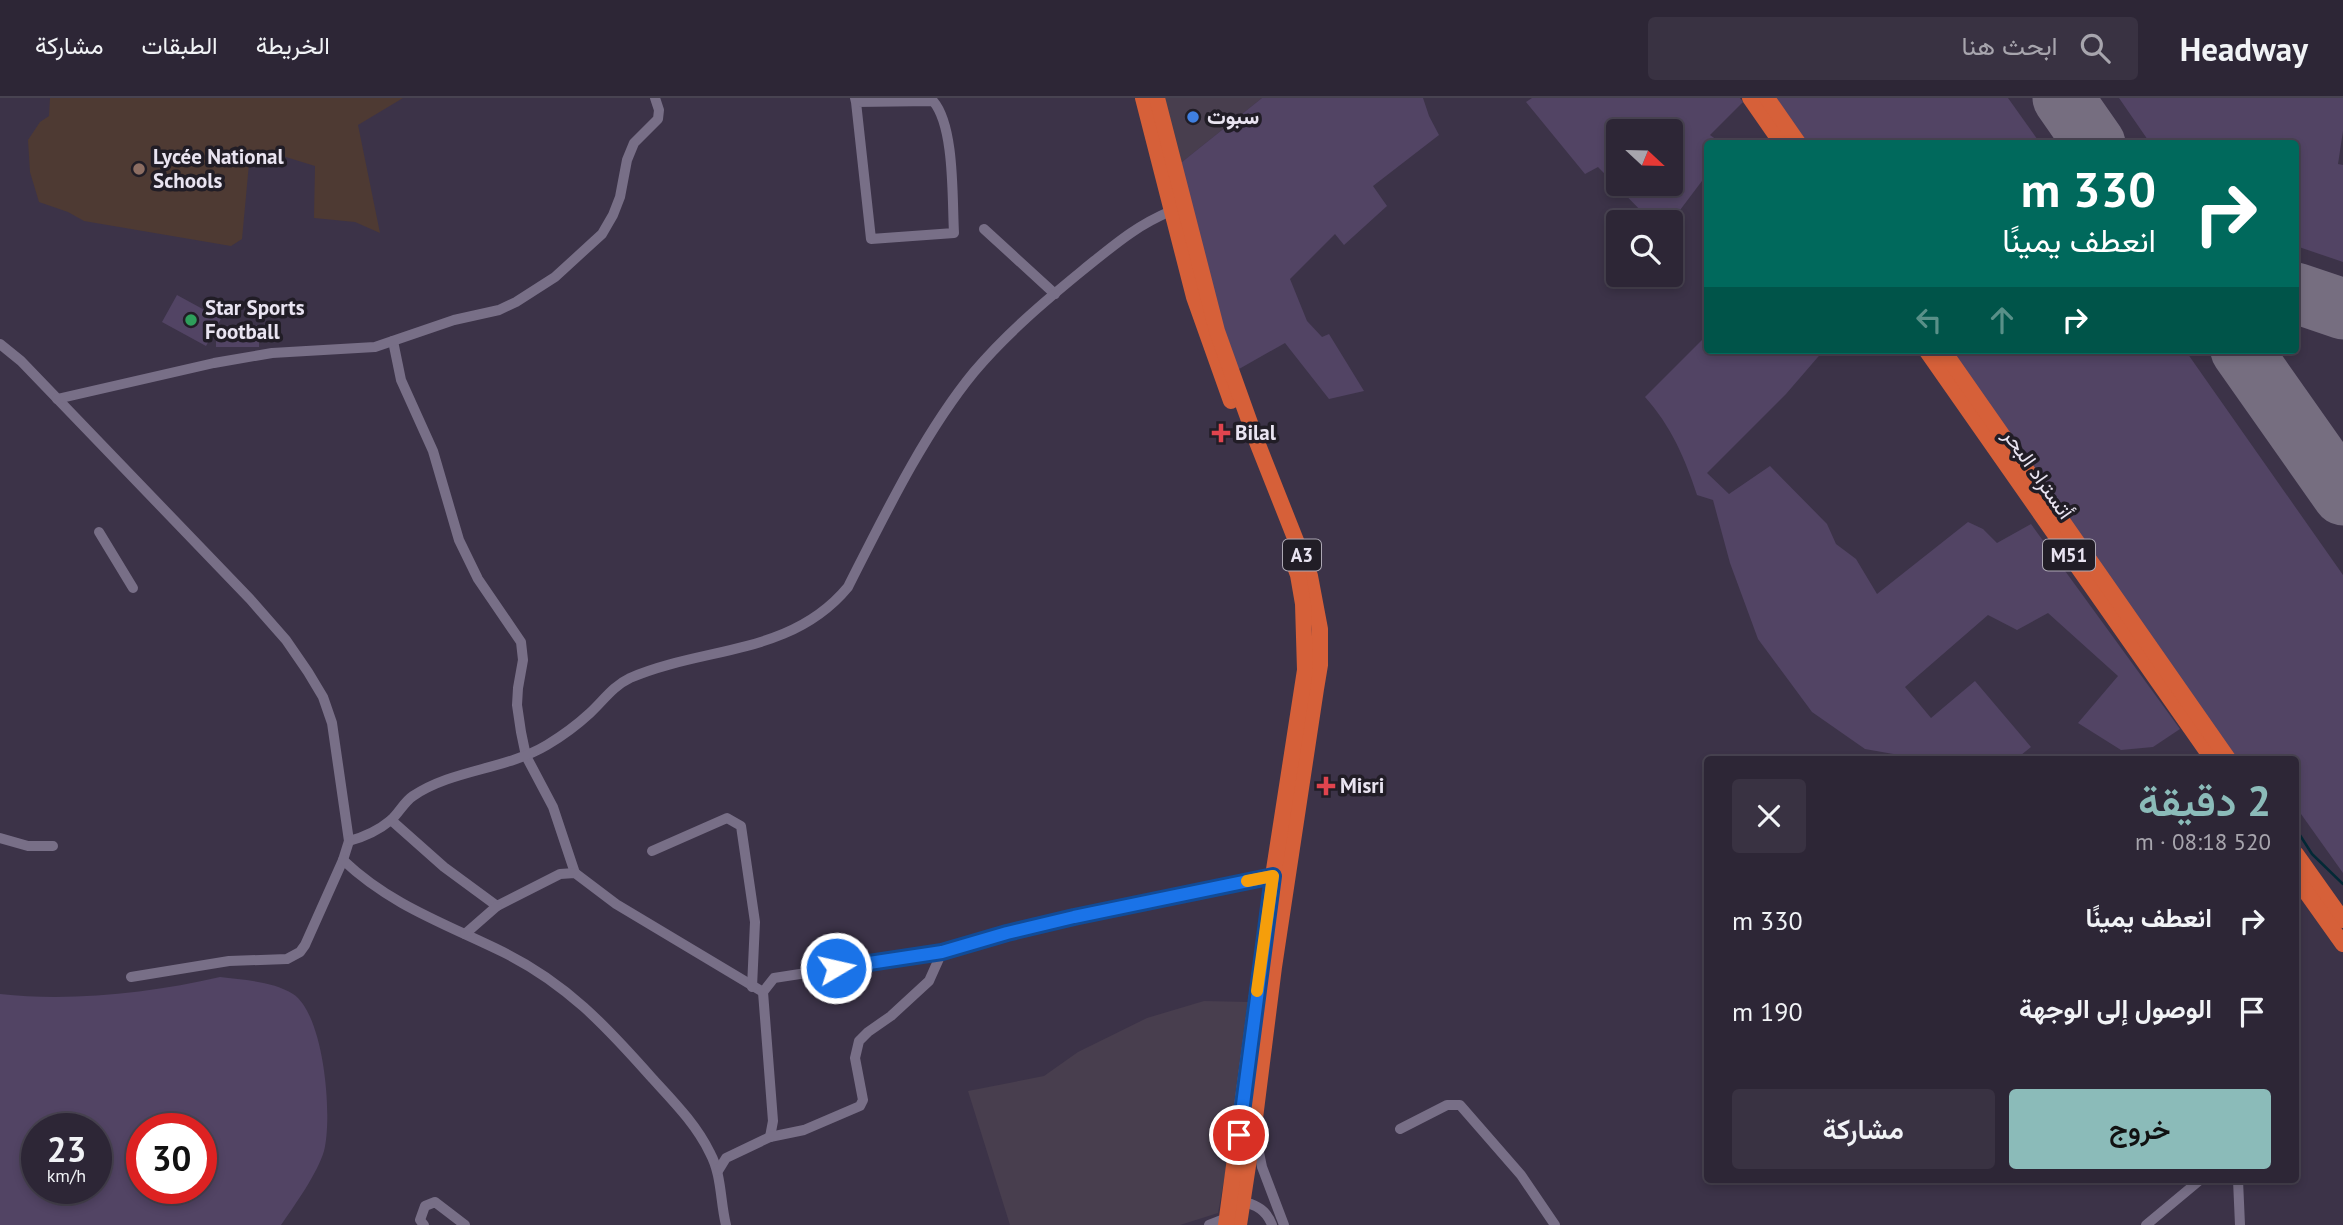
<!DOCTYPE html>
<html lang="ar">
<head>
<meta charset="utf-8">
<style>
	:root { --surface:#2d2636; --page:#393242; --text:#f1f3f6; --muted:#a7a5ad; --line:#484351; --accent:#8bbbb9 }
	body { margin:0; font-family:"PT Sans",Vazirmatn,sans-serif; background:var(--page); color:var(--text); direction:rtl; height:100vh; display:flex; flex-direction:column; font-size:26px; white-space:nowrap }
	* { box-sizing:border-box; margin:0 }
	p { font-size:23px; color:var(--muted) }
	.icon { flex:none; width:38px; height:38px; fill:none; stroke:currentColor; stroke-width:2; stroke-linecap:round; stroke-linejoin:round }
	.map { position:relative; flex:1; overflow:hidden; direction:ltr }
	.drawer { position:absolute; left:1704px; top:658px; width:595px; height:427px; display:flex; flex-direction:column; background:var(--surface); border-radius:7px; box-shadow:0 4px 10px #0003,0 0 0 2px var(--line); direction:rtl }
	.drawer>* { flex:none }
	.banner { position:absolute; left:1704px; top:42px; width:595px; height:214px; border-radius:7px; box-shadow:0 4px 10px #0003,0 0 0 2px var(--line); direction:rtl; background:#00695c; color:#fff; overflow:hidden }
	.needle { width:46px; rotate:112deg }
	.controls { position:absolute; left:1606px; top:21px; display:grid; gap:14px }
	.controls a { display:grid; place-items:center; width:77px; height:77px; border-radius:7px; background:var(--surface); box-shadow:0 4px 10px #0003,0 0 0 2px var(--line); font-size:35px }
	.speed { position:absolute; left:21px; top:1015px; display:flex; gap:14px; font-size:35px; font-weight:700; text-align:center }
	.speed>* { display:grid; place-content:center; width:91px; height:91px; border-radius:50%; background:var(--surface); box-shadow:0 4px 10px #0003,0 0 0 2px var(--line); line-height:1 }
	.speed small { font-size:18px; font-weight:400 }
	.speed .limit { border:10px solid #d22; background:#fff; color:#111 }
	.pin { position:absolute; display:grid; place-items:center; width:60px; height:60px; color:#fff; margin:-30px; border:4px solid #fff; border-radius:50%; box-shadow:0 2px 7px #0007 }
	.me { position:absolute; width:77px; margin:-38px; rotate:81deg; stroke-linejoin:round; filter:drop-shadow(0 0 5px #0008) }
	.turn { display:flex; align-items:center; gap:24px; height:147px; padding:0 28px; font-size:32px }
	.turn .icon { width:91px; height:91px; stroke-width:2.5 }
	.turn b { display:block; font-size:49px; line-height:60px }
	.lanes { display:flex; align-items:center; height:66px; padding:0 28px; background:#0003; justify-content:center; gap:35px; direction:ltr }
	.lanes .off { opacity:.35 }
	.round { display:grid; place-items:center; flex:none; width:74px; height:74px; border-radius:7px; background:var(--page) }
	.summary { display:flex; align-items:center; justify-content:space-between; height:119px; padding:0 28px }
	h1 { font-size:42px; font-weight:600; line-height:52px; color:var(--accent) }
	.primary-button { display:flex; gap:14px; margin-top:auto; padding:14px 28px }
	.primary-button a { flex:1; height:80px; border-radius:7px; background:var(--accent); color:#111; font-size:28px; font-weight:600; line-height:80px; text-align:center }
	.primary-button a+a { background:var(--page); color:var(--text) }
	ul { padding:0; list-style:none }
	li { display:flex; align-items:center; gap:21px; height:91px; padding:0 28px }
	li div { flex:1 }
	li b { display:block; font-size:26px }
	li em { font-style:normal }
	header { display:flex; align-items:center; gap:42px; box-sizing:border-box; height:98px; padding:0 35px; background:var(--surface); border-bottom:2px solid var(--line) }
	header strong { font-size:33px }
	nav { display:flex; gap:38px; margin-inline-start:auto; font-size:24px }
	.search { width:490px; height:63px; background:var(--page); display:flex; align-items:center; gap:18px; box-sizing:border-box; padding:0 24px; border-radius:7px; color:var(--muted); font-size:26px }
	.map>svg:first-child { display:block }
	.commercial { fill:#483e4e }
	.education { fill:#4e3a33 }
	.green { fill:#524464; fill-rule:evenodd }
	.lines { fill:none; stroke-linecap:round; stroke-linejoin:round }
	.stream { stroke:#032936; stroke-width:2.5 }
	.taxiway { stroke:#766e80; stroke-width:24 }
	.runway { stroke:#766e80; stroke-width:61 }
	.minor { stroke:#786f87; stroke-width:10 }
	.highway { stroke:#d66039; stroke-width:16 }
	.route-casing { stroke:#114b97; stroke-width:18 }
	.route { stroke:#1a73e8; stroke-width:12 }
	.slow { stroke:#f59e0b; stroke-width:12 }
	.shop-dot { fill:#3f7fe0; stroke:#211d26; stroke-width:2.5 }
	.education-dot { fill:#8d6e63; stroke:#211d26; stroke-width:2.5 }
	.leisure-dot { fill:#2e9e5b; stroke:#211d26; stroke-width:2.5 }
	.health-dot { fill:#e0444e; stroke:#211d26; stroke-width:2.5 }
	.labels { text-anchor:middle; stroke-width:7; stroke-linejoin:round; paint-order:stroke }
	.shield { fill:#211d26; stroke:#ada8b4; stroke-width:2 }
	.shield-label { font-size:19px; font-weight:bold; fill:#e9e4f1 }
	.poi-label { font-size:21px; font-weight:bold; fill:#e9e4f1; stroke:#211d26; text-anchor:start }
	.street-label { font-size:21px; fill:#e9e4f1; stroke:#211d26 }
</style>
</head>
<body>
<header>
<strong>Headway</strong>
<div class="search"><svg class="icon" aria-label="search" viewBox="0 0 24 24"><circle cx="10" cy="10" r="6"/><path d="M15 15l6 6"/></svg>ابحث هنا</div>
<nav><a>الخريطة</a><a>الطبقات</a><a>مشاركة</a></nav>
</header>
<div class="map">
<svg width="2343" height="1127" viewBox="0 0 2343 1127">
	<rect width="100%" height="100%" fill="#3c3348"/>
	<g class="commercial">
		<polygon points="1137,0 1262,0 1172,72"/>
		<polygon points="1204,903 1249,904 1230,1049 1218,1115 1180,1127 1010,1127 968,993 1044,978 1078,954 1147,920"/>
	</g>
	<polygon class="education" points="50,0 403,0 358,27 380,135 355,124 314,120 315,68 276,56 250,55 242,141 231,148 84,123 68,114 39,104 30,74 28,42 40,24 49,18"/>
	<g class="green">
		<polygon points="1262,0 1423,0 1429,18 1439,37 1373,88 1387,108 1344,147 1335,136 1290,181 1307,223 1322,239 1329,236 1364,293 1329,301 1285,245 1239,271 1215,280 1172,72"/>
		<path d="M1532 0H1740L1743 4 1710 37 1721 45 1708 46V75L1671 124H1652L1598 69 1585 76 1526 4ZM1671 33V86H1619V33Z"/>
		<polygon points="1766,0 2008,0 2040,45 1798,45"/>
		<polygon points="2119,0 2343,0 2343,33 2338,66 2343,67 2343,164 2296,148 2296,46 2150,45"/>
		<polygon points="177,197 221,221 217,228 259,227 259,249 216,249 216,229 206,248 162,224"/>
		<path d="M1708 236V252H1824L1786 296 1707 375 1729 396 1770 368 1827 426 1836 446 1856 461 1877 496 1968 424 1983 431 1997 445 2031 426 2180 631 2153 649 2121 652 2078 625 2118 578 2048 515 2017 532 1988 517 1905 589 1931 620 1975 583 2031 649 2016 661H1908L1899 657 1865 651 1812 614 1758 541 1730 465 1713 402 1697 397C1685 360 1671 328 1645 299Z"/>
		<polygon points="1943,252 2185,252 2343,477 2343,775 2296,709 2296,662 2229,661"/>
		<path d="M220 879C243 882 273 883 293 896 324 916 333 1018 324 1053 317 1076 295 1107 281 1127H0V896C70 904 151 895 220 879ZM37 1031H96V1090H37ZM142 1031H201V1090H142Z"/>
	</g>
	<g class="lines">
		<polyline class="stream" points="2296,731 2312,756 2343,786"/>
		<polyline class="taxiway" points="2073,0 2101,46"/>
		<g class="runway">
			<polyline points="2063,0 2095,46"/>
			<polyline points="2296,195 2343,211"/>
			<polyline points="2241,252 2343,397"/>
		</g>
		<g class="minor">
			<path d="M855 0 856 4 871 141 954 135C952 101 955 28 933 3L856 4"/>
			<polyline points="984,131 1055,196"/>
			<polyline points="393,243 401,282 433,353 459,442 478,481 521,544 523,562 518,590 517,607 521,634 526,658 553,709 575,775"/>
			<polyline points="0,246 21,263 250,501 286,542 308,574 323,599 332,625 349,743 343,762 305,847 300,854 287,861 229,863 131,879"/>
			<polyline points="57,301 214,265 272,255 375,249 454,222 499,212 516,204 555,179 602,136 613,117 620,99 627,62 634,45 658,21 659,12 655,0"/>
			<polyline points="99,434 133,490"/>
			<polyline points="391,722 444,769 497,808 560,776 575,775 616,806 763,894"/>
			<polyline points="0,740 28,748 53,748"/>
			<path d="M349 743C364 739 379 732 391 722 399 715 404 704 413 698 453 671 505 672 547 647 562 638 577 627 590 615 603 603 613 588 630 580 704 548 791 558 848 489 884 418 924 335 974 274 1006 236 1045 203 1083 172 1113 148 1135 128 1171 113"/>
			<polyline points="652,753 727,720 741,728 755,824 752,889"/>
			<path d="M343 762C390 807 446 826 503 854 566 885 606 928 652 980 673 1003 696 1026 710 1055 722 1077 720 1103 726 1127"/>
			<polyline points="465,836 497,808"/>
			<polyline points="1400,1031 1447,1007 1460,1007 1521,1077 1555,1127"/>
			<polyline points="770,1039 773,1023 763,894 774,880 942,854 1007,835 1074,819 1273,778"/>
			<polyline points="1256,1040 1262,1069 1284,1127"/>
			<polyline points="718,1073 726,1060 770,1039 804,1032 860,1008 863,1002 855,960 859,943 868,934 891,918 929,883 942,854"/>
			<polyline points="2238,1082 2240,1127"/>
			<path d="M1242 1104C1256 1106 1267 1113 1272 1127"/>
			<polyline points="424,1127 420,1122 425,1108 435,1104 465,1127"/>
			<polyline points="1209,1127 1227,1120"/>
			<polyline points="2146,1127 2200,1082"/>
		</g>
		<g class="highway">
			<polyline points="1143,0 1194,199 1231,303"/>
			<polyline points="1157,0 1217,233 1255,339 1310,478 1320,531 1320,567 1316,591 1274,869 1254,1028 1239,1127"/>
			<polyline points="1750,0 1782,46"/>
			<polyline points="1767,0 1799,46"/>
			<polyline points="1926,252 2213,662"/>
			<polyline points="1943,252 2229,662"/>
			<polyline points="2296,756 2343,822"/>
			<polyline points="2296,780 2343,846"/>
			<polyline points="1226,1127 1273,778 1305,572 1303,506 1298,477 1291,458"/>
		</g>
	</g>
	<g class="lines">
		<g class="route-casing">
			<polyline id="route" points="836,870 942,854 1007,835 1074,819 1273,778 1239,1037"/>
		</g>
		<use href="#route" class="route"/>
		<polyline class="slow" points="1247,783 1273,778 1257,893"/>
	</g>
	<circle class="shop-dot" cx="1193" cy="19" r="7"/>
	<circle class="education-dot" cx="139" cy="71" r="7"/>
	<circle class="leisure-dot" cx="191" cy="222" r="7"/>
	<g class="health-dot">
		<path d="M1217.5 324.5h7v7h7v7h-7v7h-7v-7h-7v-7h7z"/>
		<path d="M1322.5 677.5h7v7h7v7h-7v7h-7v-7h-7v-7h7z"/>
	</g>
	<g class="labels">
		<g class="shield">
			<rect x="1283" y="441.5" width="38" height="31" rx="5"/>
			<rect x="2043" y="441.5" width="52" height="31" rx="5"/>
		</g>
		<g class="shield-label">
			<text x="1302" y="464">A3</text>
			<text x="2069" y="464">M51</text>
		</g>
		<g class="poi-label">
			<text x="1207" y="26">سبوت</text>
			<text x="153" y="66">Lycée National<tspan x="153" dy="24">Schools</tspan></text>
			<text x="205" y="217">Star Sports<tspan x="205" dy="24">Football</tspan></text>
			<text x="1235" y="342">Bilal</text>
			<text x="1340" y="695">Misri</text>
		</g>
		<g class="street-label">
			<text transform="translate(2038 376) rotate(55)" y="7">أتستراد البحر</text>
		</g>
	</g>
</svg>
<div class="controls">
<a><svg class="needle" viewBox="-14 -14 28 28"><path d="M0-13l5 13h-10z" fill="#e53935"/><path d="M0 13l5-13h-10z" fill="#a7a5ad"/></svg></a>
<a><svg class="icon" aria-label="search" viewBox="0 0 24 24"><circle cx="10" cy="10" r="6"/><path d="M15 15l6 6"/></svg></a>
</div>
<div class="speed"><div>23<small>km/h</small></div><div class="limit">30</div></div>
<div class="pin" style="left:1239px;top:1037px;background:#d93025"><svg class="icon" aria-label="arrive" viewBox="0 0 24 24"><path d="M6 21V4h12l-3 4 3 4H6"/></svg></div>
<svg class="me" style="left:836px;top:870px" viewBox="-20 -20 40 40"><circle r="17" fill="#1a73e8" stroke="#fff" stroke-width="3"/><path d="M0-11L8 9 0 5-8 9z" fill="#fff"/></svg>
<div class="banner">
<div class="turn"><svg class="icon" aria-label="right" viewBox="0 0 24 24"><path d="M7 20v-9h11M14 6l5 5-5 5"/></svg><div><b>330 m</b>انعطف يمينًا</div></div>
<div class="lanes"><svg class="icon off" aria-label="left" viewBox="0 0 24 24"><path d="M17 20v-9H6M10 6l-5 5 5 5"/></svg><svg class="icon off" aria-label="ahead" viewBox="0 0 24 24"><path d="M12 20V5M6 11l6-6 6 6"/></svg><svg class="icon" aria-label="right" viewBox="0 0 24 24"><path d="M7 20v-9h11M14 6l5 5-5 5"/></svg></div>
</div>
<section class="drawer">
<div class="summary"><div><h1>2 دقيقة</h1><p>520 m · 08:18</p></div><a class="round"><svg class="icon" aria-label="close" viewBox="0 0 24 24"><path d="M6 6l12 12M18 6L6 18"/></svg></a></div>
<ul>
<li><svg class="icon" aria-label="right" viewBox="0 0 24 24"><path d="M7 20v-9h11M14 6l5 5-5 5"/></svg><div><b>انعطف يمينًا</b></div><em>330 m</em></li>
<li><svg class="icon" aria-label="arrive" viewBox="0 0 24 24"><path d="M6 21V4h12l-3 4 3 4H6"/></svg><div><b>الوصول إلى الوجهة</b></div><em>190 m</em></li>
</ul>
<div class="primary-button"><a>خروج</a><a>مشاركة</a></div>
</section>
</div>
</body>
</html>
